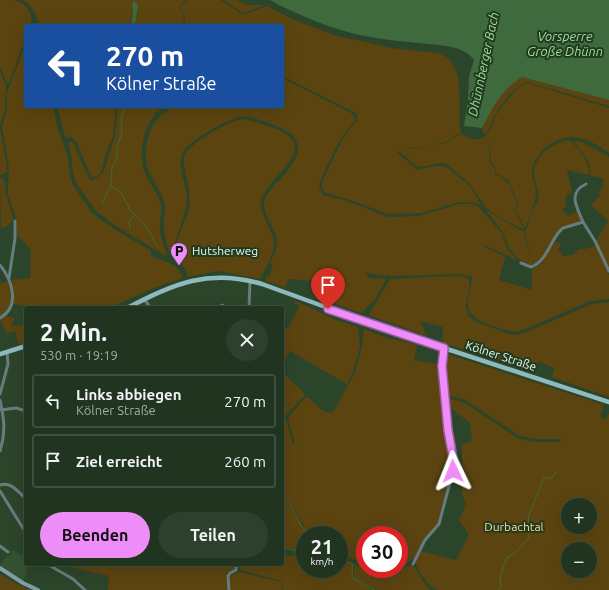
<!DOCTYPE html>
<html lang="de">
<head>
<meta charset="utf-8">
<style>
	:root { --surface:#203420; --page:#2d3f2d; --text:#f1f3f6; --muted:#a2aaa5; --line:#3d4f3e; --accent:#ee8cf8 }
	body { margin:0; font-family:Ubuntu,sans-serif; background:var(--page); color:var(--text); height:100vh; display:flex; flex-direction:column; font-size:15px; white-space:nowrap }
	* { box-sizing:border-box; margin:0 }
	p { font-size:13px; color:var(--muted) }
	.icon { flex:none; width:22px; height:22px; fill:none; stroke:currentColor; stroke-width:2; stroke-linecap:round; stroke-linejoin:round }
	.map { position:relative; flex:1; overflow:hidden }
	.sheet { position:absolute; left:24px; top:306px; width:260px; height:260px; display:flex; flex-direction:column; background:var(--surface); border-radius:4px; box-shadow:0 4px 16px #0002,0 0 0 1px var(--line) }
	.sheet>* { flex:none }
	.top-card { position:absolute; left:24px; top:24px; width:260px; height:84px; border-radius:4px; box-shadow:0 4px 16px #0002,0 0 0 1px var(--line); background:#1a4fa0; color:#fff; overflow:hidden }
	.fabs { position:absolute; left:561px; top:498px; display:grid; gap:8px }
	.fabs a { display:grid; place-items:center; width:36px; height:36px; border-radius:50%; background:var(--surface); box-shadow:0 4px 16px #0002,0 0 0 1px var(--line); font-size:20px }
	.speed { position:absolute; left:296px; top:526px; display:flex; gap:8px; font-size:20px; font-weight:700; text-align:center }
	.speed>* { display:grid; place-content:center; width:52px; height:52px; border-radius:50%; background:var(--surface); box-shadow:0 4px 16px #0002,0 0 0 1px var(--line); line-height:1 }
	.speed small { font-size:10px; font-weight:400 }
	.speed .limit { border:6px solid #d22; background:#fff; color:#111 }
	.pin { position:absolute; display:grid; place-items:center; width:34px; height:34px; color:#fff; margin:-41px -17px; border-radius:50% 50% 50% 0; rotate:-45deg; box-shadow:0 0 4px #0007 }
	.pin .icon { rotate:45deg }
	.me { position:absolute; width:44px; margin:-22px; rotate:358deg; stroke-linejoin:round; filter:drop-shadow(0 0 3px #0008) }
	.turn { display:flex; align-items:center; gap:14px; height:84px; padding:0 16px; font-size:18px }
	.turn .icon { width:52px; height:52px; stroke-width:2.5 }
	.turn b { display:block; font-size:28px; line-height:34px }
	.round { display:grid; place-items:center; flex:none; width:42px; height:42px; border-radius:21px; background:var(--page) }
	.overview { display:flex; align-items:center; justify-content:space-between; height:68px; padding:0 16px }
	h1 { font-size:24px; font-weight:600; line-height:30px }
	.primary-button { display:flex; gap:8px; margin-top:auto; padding:8px 16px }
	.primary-button a { flex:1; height:46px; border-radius:24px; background:var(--accent); color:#111; font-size:16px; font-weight:600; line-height:46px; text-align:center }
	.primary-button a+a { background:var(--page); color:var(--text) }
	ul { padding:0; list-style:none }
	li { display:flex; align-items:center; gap:12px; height:54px; margin:0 8px 6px; padding:0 8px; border:2px solid var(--line); border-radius:4px }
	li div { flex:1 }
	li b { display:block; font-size:15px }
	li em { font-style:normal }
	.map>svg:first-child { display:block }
	.built { fill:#345233 }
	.green { fill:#5b4410; fill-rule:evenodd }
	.water { fill:#3f6a3d }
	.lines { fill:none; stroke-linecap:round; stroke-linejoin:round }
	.stream { stroke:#3f6a3d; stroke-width:1 }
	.street { stroke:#677c7e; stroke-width:3 }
	.secondary { stroke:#7d9fa2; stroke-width:4 }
	.primary { stroke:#8eb9bd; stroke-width:4.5 }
	.route-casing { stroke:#9b5ba1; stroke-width:10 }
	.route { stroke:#ee8cf8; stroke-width:7 }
	.labels { text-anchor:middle; stroke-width:4; stroke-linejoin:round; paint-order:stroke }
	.poi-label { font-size:12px; fill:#eafae9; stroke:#213a20; text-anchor:start }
	.street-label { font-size:12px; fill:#eafae9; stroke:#213a20 }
	.park-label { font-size:12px; fill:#fcda98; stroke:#213a20 }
	.water-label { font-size:13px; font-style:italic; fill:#9ee09b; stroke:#213a20 }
</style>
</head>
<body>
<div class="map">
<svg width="609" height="590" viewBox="0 0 609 590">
	<rect width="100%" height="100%" fill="#2b452a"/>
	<polygon class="built" points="13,550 25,558 26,564 28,564 24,581 0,565 5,558 12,554 11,552"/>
	<g class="green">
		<path d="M0 0C4 0 9 0 13 0 26 2 34 14 31 26H26V36L9 83H7L0 66Z"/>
		<path d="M23 0H186L179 6 184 18 183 26H135L138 5 137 3H133L131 20 132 26H40C36 15 33 6 23 0Z"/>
		<path d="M189 0H221L242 14 249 13 267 6 294 20 337 36 392 48 437 53C470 62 455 109 461 132L444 143 435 144 427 150 414 147 397 152 417 170C427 168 439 163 448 168L470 186 481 205 475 203 463 202 451 204 423 213 388 214 353 201 324 192 322 187V182L340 144 346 134 357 121V116L356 113 282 76V26H184L185 18 180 6Z"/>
		<polygon points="224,0 237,0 247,5 265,5 243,13"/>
		<path d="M26 43V106H53L57 126 67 154 69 165V172L73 185 92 213 111 227 151 251V256C164 261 177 263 183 278L156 287 109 308H35L13 304 14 295 12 280 30 278 31 250 17 235V221L8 194V185L9 167 2 127 7 110V93Z"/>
		<polygon points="0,71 6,86 5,109 0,126"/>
		<path d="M522 77 609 100V106L527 82C515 86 498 107 493 119 490 125 490 131 484 135L482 128C492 107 502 89 522 77Z"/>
		<path d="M282 78 351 113 355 117V121L345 133 338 143 320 181 319 188 323 195 347 201 388 217 419 216 459 204H472L479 207 502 234 506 247 517 260 484 245 483 246 505 257 499 280 532 290V269C542 266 550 251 554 242L561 243 558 252 562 253 563 256 573 255 579 249H585L596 246 609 275V299L590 301 518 332C505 331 470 322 468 307 467 297 472 286 472 276L458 274 391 276 364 273 370 278 385 279 386 280 374 301 371 303 362 313 324 300 328 285 318 281 288 279 285 288 281 286 265 281 266 277H269L273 265 270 263C273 257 277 250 277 243 278 231 263 217 264 203 265 188 299 168 298 147 297 132 280 128 269 123 260 120 250 115 240 117 227 119 186 142 182 154 177 167 186 183 187 196 187 215 176 233 173 252L170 253C166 244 164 235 164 226 163 219 166 212 165 205 162 192 154 183 149 172 142 155 147 130 159 117 163 112 169 110 174 106H282Z"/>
		<path d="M527 83 609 108V153C599 146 586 137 573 137 554 137 534 153 532 172 531 180 536 185 536 193 537 197 527 224 525 228L516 210 518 204 509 181 496 173V168L491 162 490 145 484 137C493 131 492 122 496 115 502 105 511 96 518 88L522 85Z"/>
		<polygon points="57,106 116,106 113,136 105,157 101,172 97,176 93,177 90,174 76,141 71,137 68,138 65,136"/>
		<path d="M118 106H166C163 108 159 110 156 113 143 128 138 154 145 172 149 184 158 192 161 205 162 211 160 217 160 224 159 234 163 245 167 254L166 256 134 237 113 224 101 214 96 211 76 183 73 172 71 153 68 144 70 141 73 143C79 155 84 172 92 181L103 173 115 137Z"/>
		<path d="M241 119C254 120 264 125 276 129 324 148 265 178 261 201 260 208 263 214 265 219 268 226 273 235 274 242 275 251 265 271 260 279L218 271 187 277 186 275 188 274 178 259 176 261C170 244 187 223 189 207 191 194 187 181 185 168 184 165 183 161 184 158 188 143 226 123 241 119Z"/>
		<polygon points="0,128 7,167 7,172 2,175 0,175"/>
		<path d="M461 133C467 138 477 142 484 137L489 145 490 162 495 169V174L508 182 517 204 515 210 524 229 520 228 499 217 485 207 471 185 447 164 441 163 421 167 416 166 399 151 414 148 427 150 435 144H444Z"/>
		<path d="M569 140C580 148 589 161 589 175L567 170 572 193 567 194 565 202 567 205 562 210 568 216 578 211 581 221 563 227C554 241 547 257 531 265L518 259 508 246 502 231 485 209 519 230 524 231 528 249 532 256 529 249 525 231C529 225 529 220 531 214 533 208 538 202 539 196 539 191 536 186 535 181 529 160 550 143 569 140Z"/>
		<polygon points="573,140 584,143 609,157 609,268 596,241 608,221 591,205 601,195 598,192 603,186 603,178 591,176 588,160"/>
		<polygon points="0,177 4,180 6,194 13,219 8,226 1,228"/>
		<path d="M459 276C464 277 468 277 470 283L466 306 468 316 477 322 509 334 518 335 546 324 591 304 609 302V397L552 377 554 368 538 361 535 371 443 343V327L420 321 427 336 374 317 369 315 390 279Z"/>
		<path d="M8 281C13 297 14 306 0 316V284Z"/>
		<polygon points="296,301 336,320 358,327 360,347 353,371 347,384 290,351 282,365 282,327 287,329 300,306 294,303"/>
		<polygon points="5,316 15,318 11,326 17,326 26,324 26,342 19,345 15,331 9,333 6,332 0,320"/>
		<polygon points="364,329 384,337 417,345 414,360 441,365 452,459 451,471 438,523 424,540 413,559 403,566 399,568 399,535 365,535 365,563 347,557 339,558 339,535 310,535 291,505 282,496 282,372 304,393 304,396 285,416 293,445 295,444 288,419 289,416 305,398 309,398 323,411 330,413 334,411 355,372 362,347"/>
		<path d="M447 354 604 405 600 416 606 419 609 413V590H437C429 586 415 570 416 561 417 557 419 554 420 551L456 560 468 536V532L459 521 466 503 462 495V444L472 441 470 423 447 405V401L450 399 463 402 519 439 537 442H561V439H537L520 436 464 399 449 396 446 393 443 367 445 355ZM568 505H590V527H568ZM568 549H590V571H568Z"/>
		<polygon points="282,498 290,506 309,535 305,535 305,551 301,549 297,550 282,546"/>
		<polygon points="305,555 305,569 339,569 339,564 347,562 353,564 353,579 372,590 283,590 281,581 241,570 238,564 282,564 282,556"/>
		<polygon points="74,564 233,564 235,567 234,569 226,574 228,590 108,590 109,576 74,568"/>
		<polygon points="354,564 365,567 365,569 392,572 412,565 414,567 427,587 431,590 374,590 354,579"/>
		<polygon points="240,572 281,582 282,590 230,590 229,579 230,575"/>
		<polygon points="0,574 7,579 30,590 0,590"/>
	</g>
	<g class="water">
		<path d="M270 0H609V100L522 77C502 89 492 108 482 128L464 126 468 100 469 76 474 60C464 46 445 46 429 44 400 41 369 39 341 30 316 22 292 12 270 0Z"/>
		<path d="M133 3H137L138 5 135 26H132C131 19 134 12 132 5Z"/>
	</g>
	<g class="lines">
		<g class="stream">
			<polyline points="134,0 134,4"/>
			<polyline points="123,106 124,110 121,120 122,131 117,149 117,159 112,167 111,184 112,187 121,192 130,210 148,229 157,246"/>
			<path d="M102 203C106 197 107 191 111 186"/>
			<polyline points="130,229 129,222 134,216"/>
			<polyline points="282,497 291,506 301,526 307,531 309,535"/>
			<polyline points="282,547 297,551 301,549 305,551"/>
			<polyline points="341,563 347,562 353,564 352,569 353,571 352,574 353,579 374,590"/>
			<polyline points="499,590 501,586 500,577 507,557 514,554 528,539 530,528 528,517 544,478 552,478 556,471"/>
		</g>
		<g class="street">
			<path d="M583 222C577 207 567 193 586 184"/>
			<path d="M521 263 531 267C549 260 550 238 563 228L583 222 595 241 609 271"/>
			<path d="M0 265C12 280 21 306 0 318"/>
			<polyline points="9,278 15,238 15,221"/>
			<polyline points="144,299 151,308"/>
			<polyline points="222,305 227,308"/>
			<polyline points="249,308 250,281"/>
			<polyline points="0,394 8,364 7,352"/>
			<path d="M0 400C4 418 6 432 0 451"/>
			<polyline points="0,410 16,408 26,411"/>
			<path d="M0 485C11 481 18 492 26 499"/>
			<polyline points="0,491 26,533"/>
			<polyline points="0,546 8,552"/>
			<polyline points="47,564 73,579 85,590"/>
			<polyline points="413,564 425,540 439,524 453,471 453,458 448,430 442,366 444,348"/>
			<polyline points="229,590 228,576 230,573 236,570 236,564"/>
		</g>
		<polyline class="secondary" points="0,568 23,583 38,590"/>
		<g class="primary">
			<path d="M127 308C174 284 208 268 262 284L389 330 609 402"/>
			<polyline points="0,354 26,346"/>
		</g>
	</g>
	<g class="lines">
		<g class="route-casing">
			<polyline id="route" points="328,309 444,348 442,366 448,430 453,458 453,471"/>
		</g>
		<use href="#route" class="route"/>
	</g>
	<defs>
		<g id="parking-pin" transform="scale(0.9)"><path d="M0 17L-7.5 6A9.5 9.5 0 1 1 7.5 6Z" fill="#ee8cf8" stroke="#213a20"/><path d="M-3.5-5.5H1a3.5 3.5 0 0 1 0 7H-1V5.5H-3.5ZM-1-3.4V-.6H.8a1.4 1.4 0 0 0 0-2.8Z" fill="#111"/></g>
	</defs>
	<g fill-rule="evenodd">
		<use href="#parking-pin" x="179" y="251"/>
	</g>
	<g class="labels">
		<g class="poi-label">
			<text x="192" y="255">Hutsherweg</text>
		</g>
		<g class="street-label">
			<text transform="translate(501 356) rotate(18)" y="4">Kölner Straße</text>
		</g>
		<g class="park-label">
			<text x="514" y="531">Durbachtal</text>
		</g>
		<g class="water-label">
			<text x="565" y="41">Vorsperre<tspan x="565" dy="15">Große Dhünn</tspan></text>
			<text transform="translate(483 64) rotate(-78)" y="5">Dhünnberger Bach</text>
		</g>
	</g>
</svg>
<div class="fabs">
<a>+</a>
<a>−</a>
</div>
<div class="speed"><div>21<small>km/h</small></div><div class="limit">30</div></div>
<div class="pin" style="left:328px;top:309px;background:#d93025"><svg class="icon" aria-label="arrive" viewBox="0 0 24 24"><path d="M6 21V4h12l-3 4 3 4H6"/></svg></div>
<svg class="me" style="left:453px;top:471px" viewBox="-20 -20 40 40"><path d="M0-17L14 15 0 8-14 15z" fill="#ee8cf8" stroke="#fff" stroke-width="4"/></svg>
<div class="top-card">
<div class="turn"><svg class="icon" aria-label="left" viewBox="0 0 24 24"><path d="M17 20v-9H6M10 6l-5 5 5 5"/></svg><div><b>270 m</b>Kölner Straße</div></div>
</div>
<section class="sheet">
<div class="overview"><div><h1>2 Min.</h1><p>530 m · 19:19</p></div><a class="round"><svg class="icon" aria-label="close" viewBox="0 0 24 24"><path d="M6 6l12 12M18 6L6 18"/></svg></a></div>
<ul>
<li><svg class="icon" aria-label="left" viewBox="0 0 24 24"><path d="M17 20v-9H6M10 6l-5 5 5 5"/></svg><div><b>Links abbiegen</b><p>Kölner Straße</p></div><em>270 m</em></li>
<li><svg class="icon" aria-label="arrive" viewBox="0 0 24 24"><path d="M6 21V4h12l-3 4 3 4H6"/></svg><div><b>Ziel erreicht</b></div><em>260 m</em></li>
</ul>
<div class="primary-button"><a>Beenden</a><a>Teilen</a></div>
</section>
</div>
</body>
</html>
